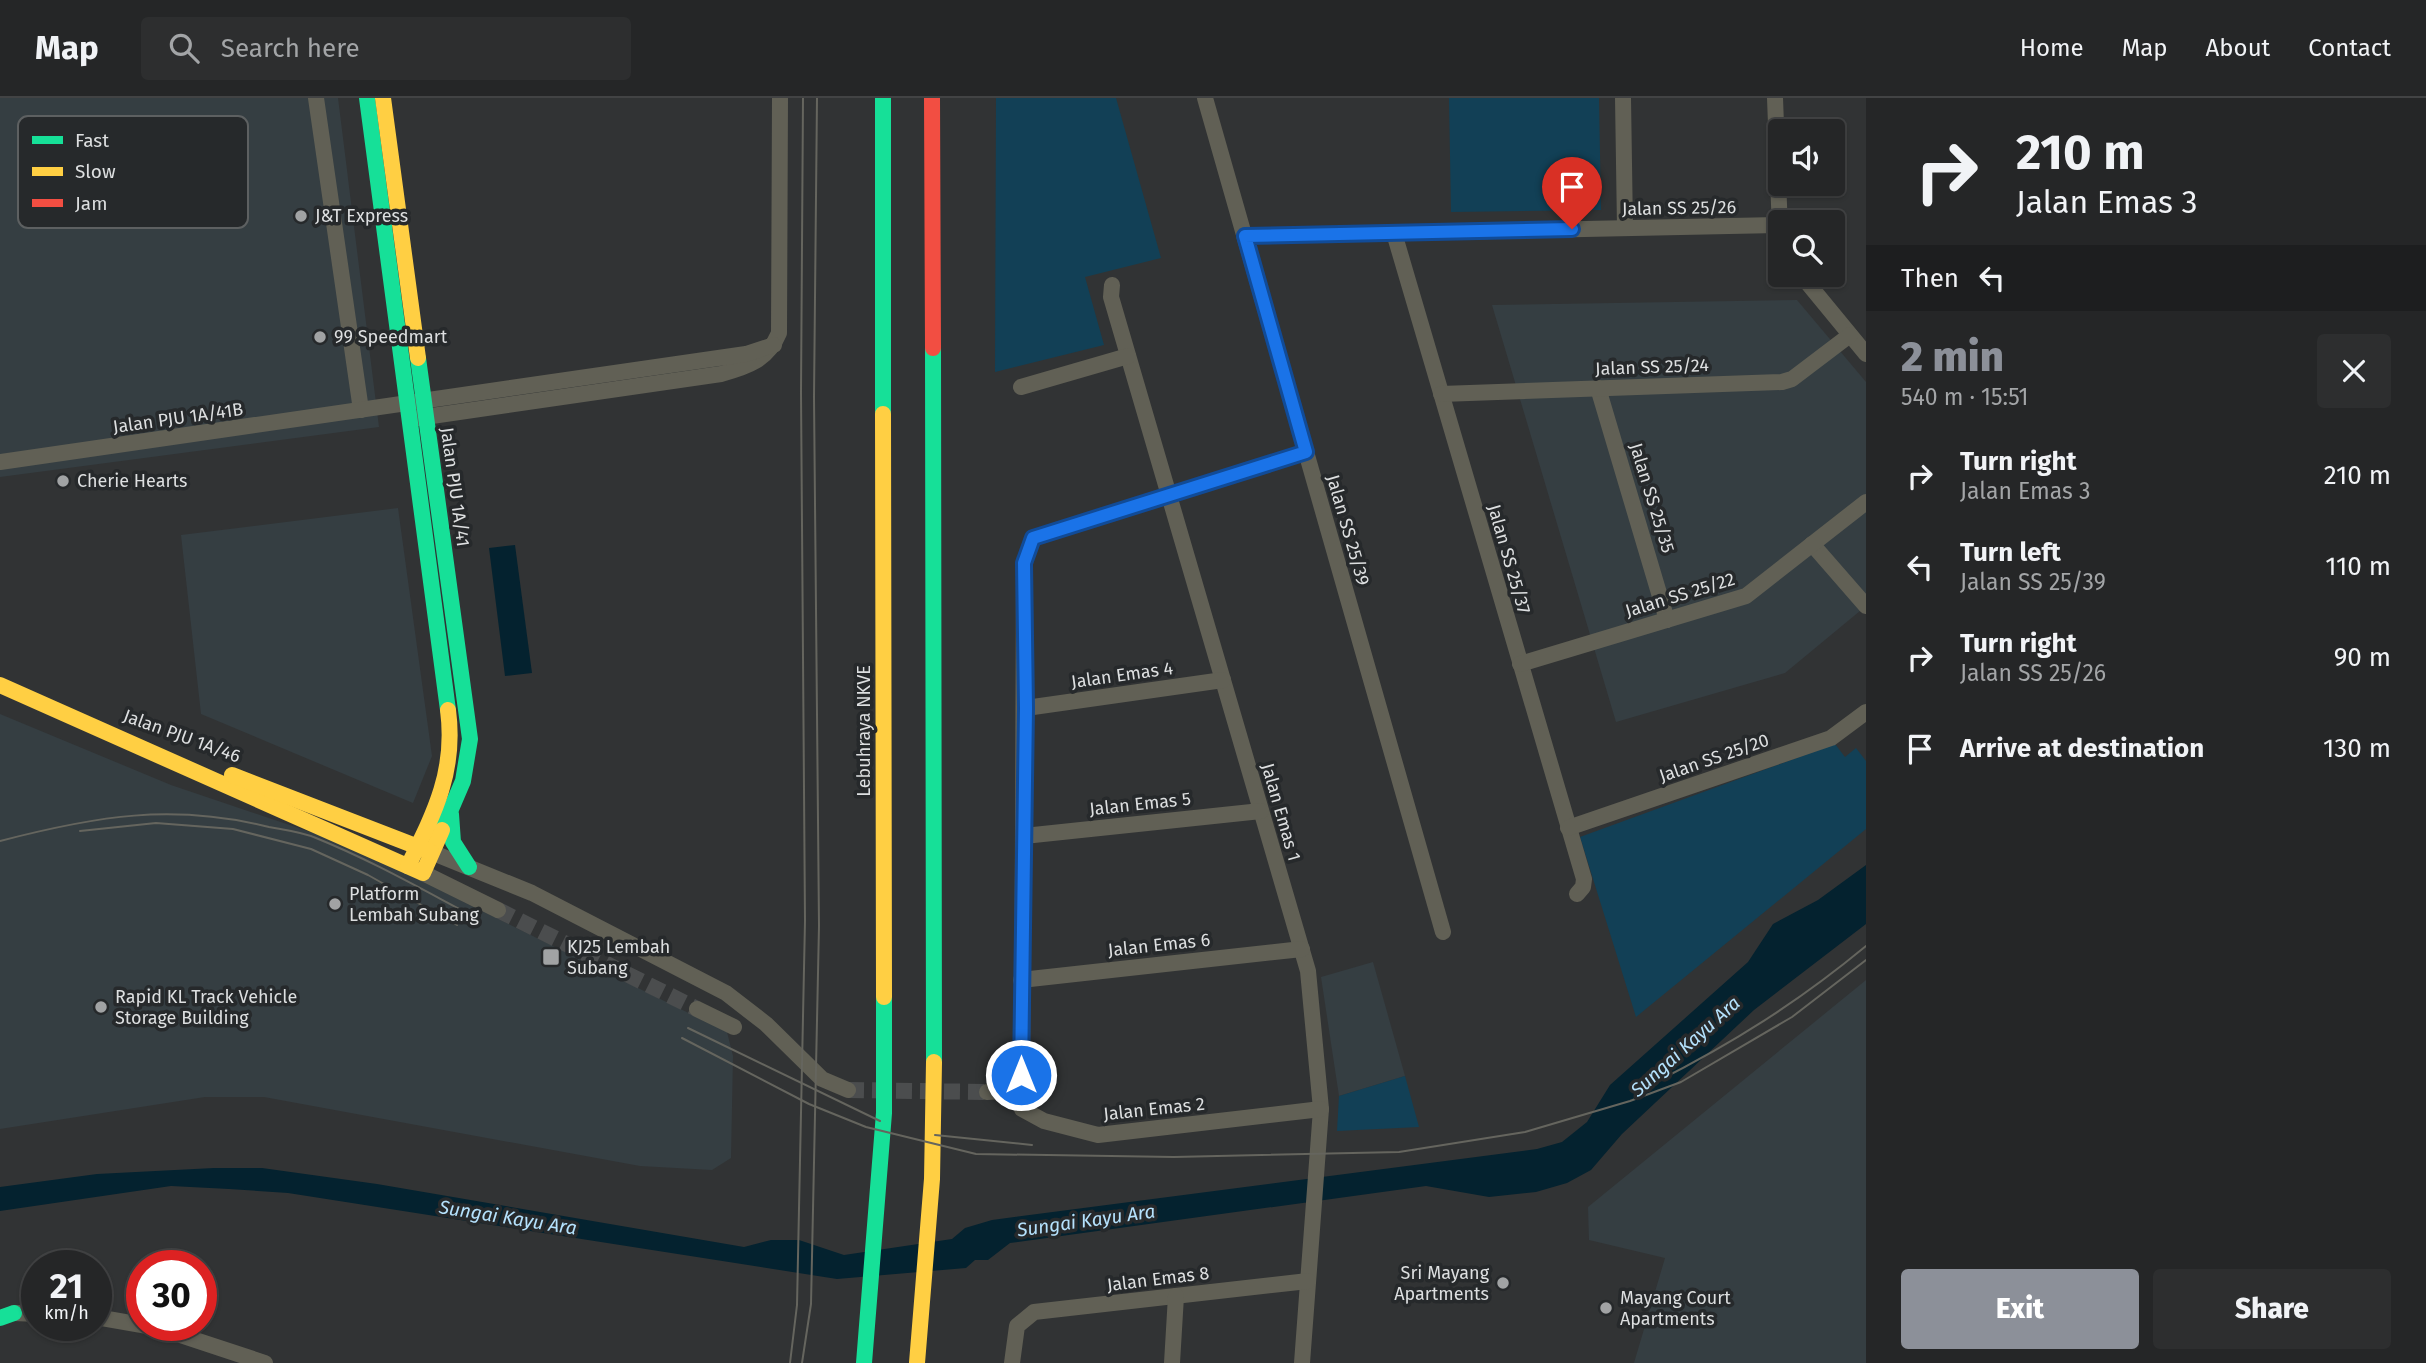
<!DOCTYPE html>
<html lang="en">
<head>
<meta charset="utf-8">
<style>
	:root { --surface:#252627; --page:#2d2e2f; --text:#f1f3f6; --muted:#a3a5a7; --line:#424344; --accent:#8c9099 }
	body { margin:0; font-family:"Fira Sans",sans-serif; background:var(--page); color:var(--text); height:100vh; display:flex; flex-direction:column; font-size:26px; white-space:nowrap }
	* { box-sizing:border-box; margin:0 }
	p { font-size:23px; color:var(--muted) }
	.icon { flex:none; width:38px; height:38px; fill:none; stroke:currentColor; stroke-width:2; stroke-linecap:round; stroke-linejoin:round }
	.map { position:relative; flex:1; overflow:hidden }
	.details { display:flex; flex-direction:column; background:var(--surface); width:560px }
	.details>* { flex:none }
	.hud { background:#252627; color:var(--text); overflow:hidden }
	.controls { position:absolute; left:1768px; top:21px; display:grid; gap:14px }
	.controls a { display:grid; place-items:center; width:77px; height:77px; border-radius:7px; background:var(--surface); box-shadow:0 2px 5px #0004,0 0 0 2px var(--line); font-size:35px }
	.speed { position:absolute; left:21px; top:1152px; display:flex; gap:14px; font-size:35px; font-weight:700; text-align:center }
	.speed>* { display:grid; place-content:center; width:91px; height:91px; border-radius:50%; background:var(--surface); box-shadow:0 2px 5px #0004,0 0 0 2px var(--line); line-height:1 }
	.speed small { font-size:18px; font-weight:400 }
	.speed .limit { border:10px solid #d22; background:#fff; color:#111 }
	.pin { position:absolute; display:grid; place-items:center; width:60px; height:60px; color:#fff; margin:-72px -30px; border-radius:50% 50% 50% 0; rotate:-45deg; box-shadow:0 0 7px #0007 }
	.pin .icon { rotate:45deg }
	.me { position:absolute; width:77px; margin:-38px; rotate:0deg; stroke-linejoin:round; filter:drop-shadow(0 0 5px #0008) }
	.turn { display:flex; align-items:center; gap:24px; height:147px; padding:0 35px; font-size:32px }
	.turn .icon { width:91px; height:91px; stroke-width:2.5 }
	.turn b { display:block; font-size:49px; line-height:60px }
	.then { display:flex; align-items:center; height:66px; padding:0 35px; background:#0003; gap:14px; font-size:26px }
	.round { display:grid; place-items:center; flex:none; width:74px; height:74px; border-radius:7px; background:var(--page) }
	.head { display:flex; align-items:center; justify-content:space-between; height:119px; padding:0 35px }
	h1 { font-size:42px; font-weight:800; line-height:52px; color:var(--accent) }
	.primary-button { display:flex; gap:14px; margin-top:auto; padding:14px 35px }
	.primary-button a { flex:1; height:80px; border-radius:7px; background:var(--accent); color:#fff; font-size:28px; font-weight:800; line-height:80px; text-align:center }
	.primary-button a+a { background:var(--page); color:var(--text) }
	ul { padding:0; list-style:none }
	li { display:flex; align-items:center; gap:21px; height:91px; padding:0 35px }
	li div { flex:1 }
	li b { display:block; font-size:26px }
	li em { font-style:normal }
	header { display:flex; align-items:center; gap:42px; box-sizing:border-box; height:98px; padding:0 35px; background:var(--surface); border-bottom:2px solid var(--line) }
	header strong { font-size:33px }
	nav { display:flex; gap:38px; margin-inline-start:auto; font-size:24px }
	.search { width:490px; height:63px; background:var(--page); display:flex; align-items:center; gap:18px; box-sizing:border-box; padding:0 24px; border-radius:7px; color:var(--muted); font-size:26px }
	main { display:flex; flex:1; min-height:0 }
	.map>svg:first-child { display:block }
	.built { fill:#353e42 }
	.green { fill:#124056 }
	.water { fill:#04222f }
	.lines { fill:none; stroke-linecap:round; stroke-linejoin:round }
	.street-tunnel { stroke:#4b4d4e; stroke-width:16; stroke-dasharray:16 8; stroke-linecap:butt }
	.street { stroke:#616055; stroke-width:16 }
	.fast { stroke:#16e098; stroke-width:16 }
	.slow { stroke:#ffcf43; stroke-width:16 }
	.jam { stroke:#f24e42; stroke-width:16 }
	.tram { stroke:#65655e; stroke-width:2 }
	.route-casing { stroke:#114b97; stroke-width:18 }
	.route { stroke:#1a73e8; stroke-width:12 }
	.poi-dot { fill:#a1a3a4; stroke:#26292b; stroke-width:2.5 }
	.labels { text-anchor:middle; stroke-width:7; stroke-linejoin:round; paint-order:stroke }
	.street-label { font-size:18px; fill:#dddfe0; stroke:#26292b }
	.poi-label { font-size:18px; fill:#dddfe0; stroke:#26292b; text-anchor:start }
	.water-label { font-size:19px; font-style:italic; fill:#b5e2fd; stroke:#26292b }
	.key { fill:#26292b; stroke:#5d6061; stroke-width:2 }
	.key-label { font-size:19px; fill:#dddfe0 }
</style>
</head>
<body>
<header>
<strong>Map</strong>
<div class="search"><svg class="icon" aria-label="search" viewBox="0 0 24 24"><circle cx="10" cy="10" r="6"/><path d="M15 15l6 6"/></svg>Search here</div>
<nav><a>Home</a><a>Map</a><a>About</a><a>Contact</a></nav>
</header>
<main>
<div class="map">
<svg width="1866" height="1265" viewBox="0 0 1866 1265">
	<rect width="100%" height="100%" fill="#313334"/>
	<g class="built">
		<polygon points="0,0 338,0 379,329 0,379"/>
		<polygon points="1797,202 1866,284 1866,508 1785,575 1616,624 1492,207"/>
		<polygon points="398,410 432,658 413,705 201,616 181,437"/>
		<polygon points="0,616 171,687 349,747 727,934 733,958 731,1060 712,1072 640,1068 264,999 205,999 0,1031"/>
		<polygon points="1373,864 1405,978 1339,998 1321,879"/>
		<polygon points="1866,882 1866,1265 1634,1265 1665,1160 1589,1142 1588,1109"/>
	</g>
	<g class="green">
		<polygon points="996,0 1116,0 1161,160 1085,179 1104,247 995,274"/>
		<polygon points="1449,0 1599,0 1601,112 1451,114"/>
		<polygon points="1835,646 1845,659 1856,650 1866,663 1866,731 1636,919 1580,739"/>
		<polygon points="1405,978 1419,1029 1337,1033 1339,998"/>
	</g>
	<g class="water">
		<polygon points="515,447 532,575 505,578 489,450"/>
		<polygon points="1866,767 1866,826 1754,912 1622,1036 1591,1072 1567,1085 1536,1094 1489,1099 1426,1088 1010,1145 988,1162 975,1162 966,1170 837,1181 288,1095 229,1091 171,1088 0,1113 0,1089 97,1076 214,1070 262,1070 377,1086 744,1149 771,1142 799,1142 844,1157 952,1141 965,1130 992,1122 1537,1051 1562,1044 1587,1024 1610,987 1748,864 1773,826 1818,802"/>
	</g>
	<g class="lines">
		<g class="street-tunnel">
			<polyline points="498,812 697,911"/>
			<polyline points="848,992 987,994"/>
		</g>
		<g class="street">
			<polyline points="316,0 361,312"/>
			<polyline points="1205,0 1443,834"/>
			<polyline points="1623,0 1625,130"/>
			<polyline points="1775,0 1780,133"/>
			<polyline points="1394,135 1584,781 1583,789 1577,796"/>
			<polyline points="1245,138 1778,127"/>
			<polyline points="1801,177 1866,256"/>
			<polyline points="1112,187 1111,199 1308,873 1321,1011 1302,1265"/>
			<polyline points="1021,289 1128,258"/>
			<polyline points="1598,290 1667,522"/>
			<polyline points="1441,296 1782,284 1792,281 1850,237"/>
			<path d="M418 320 721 276C747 269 768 262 779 235L780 0"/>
			<polyline points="1306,354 1033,440 1024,465 1022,992 1022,1011 1044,1023 1098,1037 1321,1011"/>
			<polyline points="0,364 746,256 774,247"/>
			<polyline points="1812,446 1866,508"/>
			<polyline points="1520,566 1746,498 1866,404"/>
			<polyline points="1026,610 1223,582"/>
			<polyline points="1568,730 1831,640 1866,614"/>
			<polyline points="1024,738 1261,713"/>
			<polyline points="431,754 532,795 726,895 766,926 822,981 848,992"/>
			<polyline points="423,775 498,812"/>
			<polyline points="1021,882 1302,851"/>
			<polyline points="697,911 734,929"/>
			<polyline points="987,994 1022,992"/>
			<polyline points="14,1215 37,1216"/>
			<polyline points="96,1219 159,1230 265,1265"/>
			<polyline points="1012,1265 1017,1228 1034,1214 1308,1183"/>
			<polyline points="1172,1265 1176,1198"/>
		</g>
		<g class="fast">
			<polyline points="367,0 448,612"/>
			<polyline points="883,0 883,316"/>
			<polyline points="933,250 934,964"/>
			<polyline points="418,260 470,641 463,683 442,732"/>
			<polyline points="451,716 453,744 469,769"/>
			<polyline points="0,1220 14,1215"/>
			<polyline points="864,1265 884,1015 884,899"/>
		</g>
		<g class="slow">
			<polyline points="383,0 418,260"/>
			<polyline points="883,316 884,899"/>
			<polyline points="0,587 423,775 442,732"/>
			<polyline points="232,677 431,754"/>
			<path d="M408 768C435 714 456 673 448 612"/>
			<polyline points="917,1265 932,1081 934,964"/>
		</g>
		<polyline class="jam" points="932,0 933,250"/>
		<g class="tram">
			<polyline points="80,733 156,725 233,731 311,751 368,777 457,827"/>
			<path d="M0 743C96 718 172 705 269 729 285 732 302 734 316 740 368 761 416 788 465 814"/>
			<polyline points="688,930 880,1023"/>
			<polyline points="682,940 809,1006 866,1029 976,1056 1174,1059 1399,1054 1525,1034 1630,1003 1681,984 1792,919 1866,862"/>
			<path d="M1654 985C1733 945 1797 905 1866 848"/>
			<polyline points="935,1037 1032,1047"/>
			<polyline points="790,1265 797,1207 805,823 801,295 803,0"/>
			<polyline points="802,1265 811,1206 819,828 814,299 817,0"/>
		</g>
	</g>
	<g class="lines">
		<g class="route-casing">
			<polyline id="route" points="1021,977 1026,610 1024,465 1033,440 1306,354 1245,138 1572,131"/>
		</g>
		<use href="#route" class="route"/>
	</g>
	<g class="poi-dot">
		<circle cx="301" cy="118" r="7"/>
		<circle cx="320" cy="239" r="7"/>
		<circle cx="63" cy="383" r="7"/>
		<circle cx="335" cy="806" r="7"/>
		<rect x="542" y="850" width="18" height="18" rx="3.5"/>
		<circle cx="101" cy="909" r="7"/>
		<circle cx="1503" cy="1185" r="7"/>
		<circle cx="1606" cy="1210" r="7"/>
	</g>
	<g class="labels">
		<g class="street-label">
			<text transform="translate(1679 110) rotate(-1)" y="6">Jalan SS 25/26</text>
			<text transform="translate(1652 269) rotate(-2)" y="6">Jalan SS 25/24</text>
			<text transform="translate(178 320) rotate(-8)" y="6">Jalan PJU 1A/41B</text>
			<text transform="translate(455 389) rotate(82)" y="6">Jalan PJU 1A/41</text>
			<text transform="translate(1652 400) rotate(73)" y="6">Jalan SS 25/35</text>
			<text transform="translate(1348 432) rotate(74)" y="6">Jalan SS 25/39</text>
			<text transform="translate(1509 461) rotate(74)" y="6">Jalan SS 25/37</text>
			<text transform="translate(1680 497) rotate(-17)" y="6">Jalan SS 25/22</text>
			<text transform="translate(1122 577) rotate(-8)" y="6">Jalan Emas 4</text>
			<text transform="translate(864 633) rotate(-90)" y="6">Lebuhraya NKVE</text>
			<text transform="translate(182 638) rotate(20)" y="6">Jalan PJU 1A/46</text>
			<text transform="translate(1714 660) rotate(-19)" y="6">Jalan SS 25/20</text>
			<text transform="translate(1140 706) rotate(-6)" y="6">Jalan Emas 5</text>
			<text transform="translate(1281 714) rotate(74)" y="6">Jalan Emas 1</text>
			<text transform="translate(1159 847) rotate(-6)" y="6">Jalan Emas 6</text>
			<text transform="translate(1154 1011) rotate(-6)" y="6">Jalan Emas 2</text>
			<text transform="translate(1158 1181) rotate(-7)" y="6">Jalan Emas 8</text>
		</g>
		<g class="poi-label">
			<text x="315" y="124">J&amp;T Express</text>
			<text x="334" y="245">99 Speedmart</text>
			<text x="77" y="389">Cherie Hearts</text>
			<text x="349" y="802">Platform<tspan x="349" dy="21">Lembah Subang</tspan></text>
			<text x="567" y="855">KJ25 Lembah<tspan x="567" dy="21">Subang</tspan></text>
			<text x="115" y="905">Rapid KL Track Vehicle<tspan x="115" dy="21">Storage Building</tspan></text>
			<text x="1489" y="1181" text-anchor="end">Sri Mayang<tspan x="1489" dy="21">Apartments</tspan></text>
			<text x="1620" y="1206">Mayang Court<tspan x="1620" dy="21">Apartments</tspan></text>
		</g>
		<g class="water-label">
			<text transform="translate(1685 948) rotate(-42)" y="7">Sungai Kayu Ara</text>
			<text transform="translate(508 1119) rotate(9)" y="7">Sungai Kayu Ara</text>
			<text transform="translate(1086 1122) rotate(-8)" y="7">Sungai Kayu Ara</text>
		</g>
	</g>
	<rect x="18" y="18" width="230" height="112" rx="10" class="key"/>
	<rect x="32" y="38" width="31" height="8" fill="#16e098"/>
	<rect x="32" y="69" width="31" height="9" fill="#ffcf43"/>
	<rect x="32" y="101" width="31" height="8" fill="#f24e42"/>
	<g class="key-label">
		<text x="75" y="49">Fast</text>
		<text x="75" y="80">Slow</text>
		<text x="75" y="112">Jam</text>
	</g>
</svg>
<div class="controls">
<a><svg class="icon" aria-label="sound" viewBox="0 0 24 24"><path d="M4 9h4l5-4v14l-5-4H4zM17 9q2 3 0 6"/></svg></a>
<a><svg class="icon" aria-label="search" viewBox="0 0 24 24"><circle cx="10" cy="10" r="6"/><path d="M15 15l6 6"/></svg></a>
</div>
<div class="speed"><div>21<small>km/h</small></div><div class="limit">30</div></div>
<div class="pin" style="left:1572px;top:131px;background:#d93025"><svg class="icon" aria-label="arrive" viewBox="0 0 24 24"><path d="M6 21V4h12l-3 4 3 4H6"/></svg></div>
<svg class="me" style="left:1021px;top:977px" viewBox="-20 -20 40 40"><circle r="17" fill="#1a73e8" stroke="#fff" stroke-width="3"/><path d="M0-11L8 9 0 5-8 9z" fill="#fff"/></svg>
</div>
<section class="details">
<div class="hud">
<div class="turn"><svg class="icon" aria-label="right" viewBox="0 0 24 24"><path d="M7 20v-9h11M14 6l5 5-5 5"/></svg><div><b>210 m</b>Jalan Emas 3</div></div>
<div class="then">Then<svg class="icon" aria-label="left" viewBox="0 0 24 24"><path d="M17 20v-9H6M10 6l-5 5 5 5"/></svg></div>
</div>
<div class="head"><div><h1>2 min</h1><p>540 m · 15:51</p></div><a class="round"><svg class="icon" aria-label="close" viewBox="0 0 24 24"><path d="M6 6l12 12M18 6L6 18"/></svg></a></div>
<ul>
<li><svg class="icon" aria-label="right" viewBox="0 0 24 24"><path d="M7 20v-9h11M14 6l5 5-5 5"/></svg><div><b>Turn right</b><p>Jalan Emas 3</p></div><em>210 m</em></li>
<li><svg class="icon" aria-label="left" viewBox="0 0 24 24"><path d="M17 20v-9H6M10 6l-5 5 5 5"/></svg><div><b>Turn left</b><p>Jalan SS 25/39</p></div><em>110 m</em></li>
<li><svg class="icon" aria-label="right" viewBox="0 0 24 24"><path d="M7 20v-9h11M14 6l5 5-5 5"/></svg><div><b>Turn right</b><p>Jalan SS 25/26</p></div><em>90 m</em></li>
<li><svg class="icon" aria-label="arrive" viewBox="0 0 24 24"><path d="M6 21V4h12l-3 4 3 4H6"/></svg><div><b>Arrive at destination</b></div><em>130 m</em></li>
</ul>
<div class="primary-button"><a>Exit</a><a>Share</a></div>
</section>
</main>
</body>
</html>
